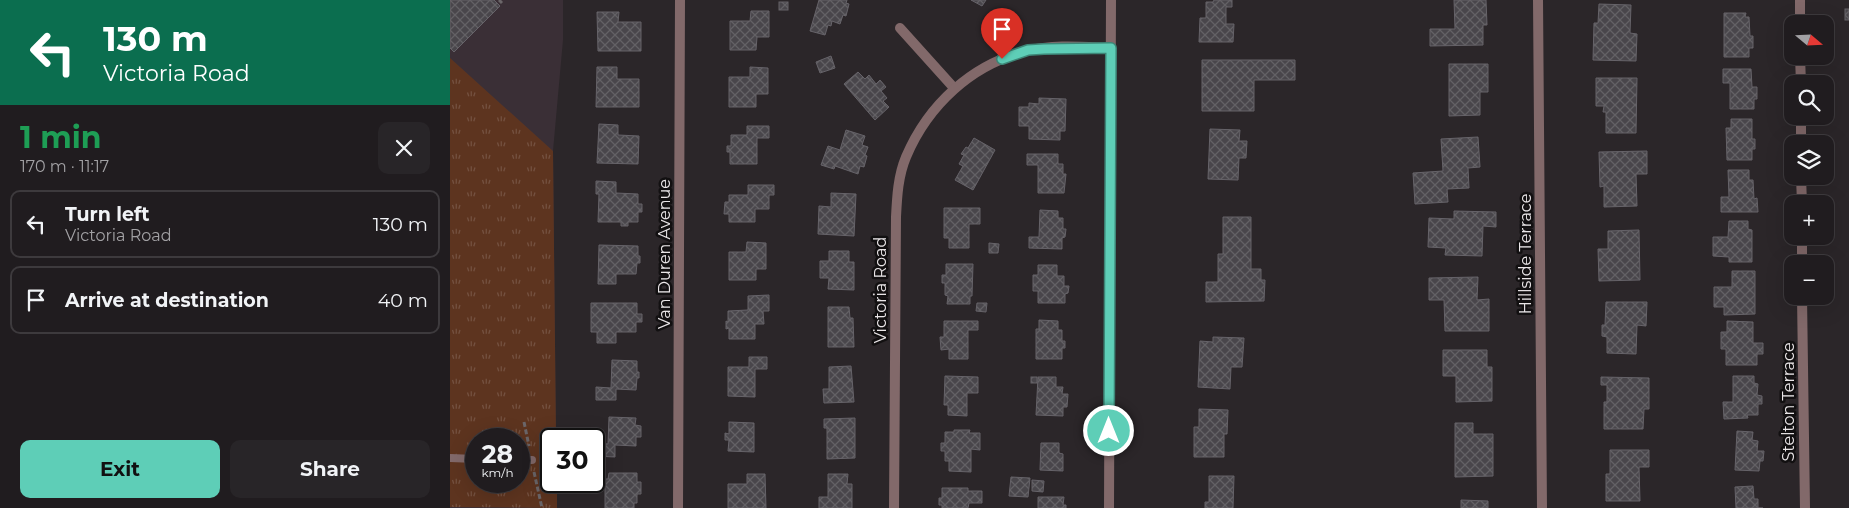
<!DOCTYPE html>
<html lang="en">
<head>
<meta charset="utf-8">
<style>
	:root { --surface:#201c1f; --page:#282528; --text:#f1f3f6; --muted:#a2a1a4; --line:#3d3a3d; --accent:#5eceb7 }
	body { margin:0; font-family:Montserrat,sans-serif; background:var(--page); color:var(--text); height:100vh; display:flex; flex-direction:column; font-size:19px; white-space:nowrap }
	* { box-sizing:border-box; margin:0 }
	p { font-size:16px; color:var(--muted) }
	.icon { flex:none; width:28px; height:28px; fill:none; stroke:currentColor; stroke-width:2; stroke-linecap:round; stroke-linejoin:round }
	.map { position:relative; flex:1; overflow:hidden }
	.drawer { display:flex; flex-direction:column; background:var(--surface); width:450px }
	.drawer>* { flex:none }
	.top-card { background:#0b6e4f; color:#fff; overflow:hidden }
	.needle { width:32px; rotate:109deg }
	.tools { position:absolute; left:1334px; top:15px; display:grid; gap:10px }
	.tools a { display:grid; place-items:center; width:50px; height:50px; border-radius:10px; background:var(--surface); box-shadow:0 5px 20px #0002,0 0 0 1px var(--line); font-size:25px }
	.speed { position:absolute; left:15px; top:428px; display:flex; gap:10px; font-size:25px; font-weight:700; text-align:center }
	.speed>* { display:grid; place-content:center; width:65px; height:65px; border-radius:50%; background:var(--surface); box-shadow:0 5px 20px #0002,0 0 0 1px var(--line); line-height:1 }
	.speed small { font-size:12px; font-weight:400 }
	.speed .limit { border:2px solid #111; border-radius:8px; background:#fff; color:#111 }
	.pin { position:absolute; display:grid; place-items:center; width:42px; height:42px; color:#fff; margin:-51px -21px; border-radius:50% 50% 50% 0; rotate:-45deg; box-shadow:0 0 5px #0007 }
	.pin .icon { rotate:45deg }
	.me { position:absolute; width:55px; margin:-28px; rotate:0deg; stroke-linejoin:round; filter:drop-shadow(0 0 4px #0008) }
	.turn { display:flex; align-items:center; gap:18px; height:105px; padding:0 20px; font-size:22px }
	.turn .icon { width:65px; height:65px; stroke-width:2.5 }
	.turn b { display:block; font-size:35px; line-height:42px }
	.round { display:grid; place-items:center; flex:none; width:52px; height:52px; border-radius:10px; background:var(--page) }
	.head { display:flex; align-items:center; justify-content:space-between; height:85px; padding:0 20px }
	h1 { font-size:30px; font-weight:700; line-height:38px; color:#1e9e55 }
	.button { display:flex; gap:10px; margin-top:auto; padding:10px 20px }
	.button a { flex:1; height:58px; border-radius:10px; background:var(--accent); color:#111; font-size:20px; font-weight:700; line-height:58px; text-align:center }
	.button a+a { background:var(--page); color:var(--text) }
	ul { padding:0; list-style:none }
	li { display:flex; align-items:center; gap:15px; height:68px; margin:0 10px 8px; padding:0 10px; border:2px solid var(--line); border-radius:10px }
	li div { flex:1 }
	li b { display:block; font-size:19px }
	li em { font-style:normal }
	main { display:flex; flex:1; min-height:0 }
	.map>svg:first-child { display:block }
	.built { fill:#3a2f36; fill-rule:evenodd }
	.park { fill:url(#park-tufts); fill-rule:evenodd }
	.building { fill:url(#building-cross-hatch); stroke:#666369 }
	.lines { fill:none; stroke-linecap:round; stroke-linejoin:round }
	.path { stroke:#6b6669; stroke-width:3; stroke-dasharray:5 2.5; stroke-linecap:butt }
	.service { stroke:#82696a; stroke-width:8 }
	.minor { stroke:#82696a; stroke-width:10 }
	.route-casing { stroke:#3d8677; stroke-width:12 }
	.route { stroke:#5eceb7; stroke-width:9 }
	.labels { text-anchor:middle; stroke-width:5; stroke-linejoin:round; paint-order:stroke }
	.street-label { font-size:16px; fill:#eae6e8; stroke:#121011 }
</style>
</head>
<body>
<main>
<section class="drawer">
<div class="top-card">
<div class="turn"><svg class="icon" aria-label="left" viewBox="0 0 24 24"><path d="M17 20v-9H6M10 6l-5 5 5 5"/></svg><div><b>130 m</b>Victoria Road</div></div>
</div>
<div class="head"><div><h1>1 min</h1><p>170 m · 11:17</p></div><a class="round"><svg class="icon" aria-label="close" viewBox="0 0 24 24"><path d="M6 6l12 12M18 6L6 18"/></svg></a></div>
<ul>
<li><svg class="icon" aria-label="left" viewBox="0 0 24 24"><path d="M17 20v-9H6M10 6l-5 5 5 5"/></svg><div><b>Turn left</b><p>Victoria Road</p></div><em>130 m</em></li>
<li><svg class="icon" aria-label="arrive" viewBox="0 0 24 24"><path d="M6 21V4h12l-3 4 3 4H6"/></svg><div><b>Arrive at destination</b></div><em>40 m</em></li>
</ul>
<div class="button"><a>Exit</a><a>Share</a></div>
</section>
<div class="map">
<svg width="1399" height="508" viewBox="0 0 1399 508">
	<defs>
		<pattern id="park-tufts" width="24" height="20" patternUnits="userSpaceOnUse" patternTransform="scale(1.25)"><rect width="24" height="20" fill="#5d341f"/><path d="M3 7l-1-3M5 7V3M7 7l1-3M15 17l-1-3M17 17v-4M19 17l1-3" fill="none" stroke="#745140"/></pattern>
		<pattern id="building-cross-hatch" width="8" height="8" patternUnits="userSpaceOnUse" patternTransform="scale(1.25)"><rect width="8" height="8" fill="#49464b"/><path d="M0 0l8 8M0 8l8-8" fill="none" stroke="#636165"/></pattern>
	</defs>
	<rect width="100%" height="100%" fill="#2b2629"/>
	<path class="built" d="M0 0H113V40L103 151 106 439H101V481H107V508H0ZM26 439H69V481H26Z"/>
	<path class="park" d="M0 58 103 151 106 439H101V481H107V508L0 507ZM26 439H69V481H26Z"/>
	<g class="building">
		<polygon points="0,0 44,0 50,6 4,52 0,48"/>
		<polygon points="369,0 397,0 396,3 399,4 396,16 393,15 390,24 382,21 381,26 378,25 375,35 360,31"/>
		<polygon points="521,0 536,0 532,6"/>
		<polygon points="764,0 782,0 782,7 776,7 776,24 784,24 783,42 749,42 750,18 756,18 756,2 763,2"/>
		<polygon points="1004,0 1036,0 1037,25 1033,25 1033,45 980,46 980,29 1005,29"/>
		<rect x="329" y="2" width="9" height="8"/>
		<polygon points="1149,4 1181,5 1180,33 1187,34 1186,61 1143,60 1144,23 1148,23"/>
		<rect x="1395" y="9" width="4" height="11"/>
		<polygon points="301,11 319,11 319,37 307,37 306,50 280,50 280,21 300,21"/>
		<polygon points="147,12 169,12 168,22 191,22 191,51 148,51"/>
		<polygon points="1274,13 1296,13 1295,17 1299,17 1300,36 1303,36 1303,48 1299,48 1299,57 1274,57"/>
		<polygon points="381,56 385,68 370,73 366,62"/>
		<polygon points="752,60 845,60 845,80 804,80 804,111 752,111"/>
		<polygon points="999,64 1038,64 1038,92 1030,92 1030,115 999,116"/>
		<polygon points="147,67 167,67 167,79 189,79 189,107 146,107"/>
		<polygon points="300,67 318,68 318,94 306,94 306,107 279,107 279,77 300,77"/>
		<polygon points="1273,69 1301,69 1302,87 1307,87 1307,99 1304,99 1304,109 1280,109 1280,83 1273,83"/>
		<polygon points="408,72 415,79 419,75 426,84 430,80 436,87 431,91 437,98 433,101 439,107 425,120 394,84"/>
		<polygon points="1146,78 1187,78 1186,133 1156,133 1156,112 1153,112 1154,106 1146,106"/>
		<polygon points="589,98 616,99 615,131 610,131 610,140 579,139 579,126 569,126 569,107 579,107 579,103 589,104"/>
		<polygon points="1281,119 1302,119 1302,139 1305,139 1305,149 1302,149 1302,160 1277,160 1276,128 1281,128"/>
		<polygon points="149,124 168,125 168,135 189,136 188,164 147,163"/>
		<polygon points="297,126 319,126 319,138 307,138 307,164 280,164 280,152 277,152 277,146 281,146 281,135 297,135"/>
		<polygon points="760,129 790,130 789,141 797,141 796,158 789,158 788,180 758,179"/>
		<polygon points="396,130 415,136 412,145 418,147 415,155 417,156 414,167 410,166 408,174 385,166 384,169 371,165 378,146 390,150"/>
		<polygon points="1028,137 1030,167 1018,168 1019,188 997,189 998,202 965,204 963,173 993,171 991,139"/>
		<polygon points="524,138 545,150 523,190 505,180 513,166 509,164 514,155 511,154 516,147 518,148"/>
		<polygon points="1197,151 1197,174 1186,174 1187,206 1154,207 1154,186 1150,187 1149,152"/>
		<polygon points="577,154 608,154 608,164 613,164 613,174 616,174 614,193 588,193 588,165 577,165"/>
		<polygon points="1278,170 1299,170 1299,180 1303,180 1304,199 1307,198 1308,212 1271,212 1271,197 1279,197"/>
		<polygon points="146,181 166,182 166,193 188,194 188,204 192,204 192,212 188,212 188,222 178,222 178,226 171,226 171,222 148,222 149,194 146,194"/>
		<polygon points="298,185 324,185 324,195 319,195 319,209 305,209 305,222 279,222 279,214 274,214 275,202 279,202 279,195 298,195"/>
		<polygon points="381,193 406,194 404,236 368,234 369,206 381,207"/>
		<polygon points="494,208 530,208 530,224 519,224 519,248 499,248 499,238 494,238"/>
		<polygon points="590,210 608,211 608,218 613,218 613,229 616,229 615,237 612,238 612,249 579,248 579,237 589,237"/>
		<polygon points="1004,211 1046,212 1046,227 1033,226 1032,256 995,255 996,248 978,247 979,218 1004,219"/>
		<polygon points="773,217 801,217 801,269 811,269 811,280 815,280 814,301 756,302 756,282 768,282 768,254 773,254"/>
		<polygon points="1279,221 1298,221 1298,229 1302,230 1302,262 1279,262 1279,257 1263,256 1263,237 1278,237"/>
		<polygon points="1189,230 1190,280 1149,281 1148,249 1158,249 1158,231"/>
		<polygon points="297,242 316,243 316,269 306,269 306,280 279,280 279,252 296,252"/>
		<polygon points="539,243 549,244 548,253 539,253"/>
		<polygon points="149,245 188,246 188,256 190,256 190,263 187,263 186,274 166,274 166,284 148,284"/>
		<polygon points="379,251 399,251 399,262 404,262 404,290 378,289 379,278 370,278 370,261 379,261"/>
		<polygon points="496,264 523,264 522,296 520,296 520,304 497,304 498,296 495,295 495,283 492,283 492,275 496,275"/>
		<polygon points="588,265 607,265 607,276 614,276 614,286 619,286 618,293 615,294 615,303 588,303 588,291 583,291 583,275 588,275"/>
		<polygon points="1282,271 1305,271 1305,314 1274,315 1274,307 1264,307 1264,287 1282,287"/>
		<polygon points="1028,277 1027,300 1039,299 1039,331 995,331 994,300 979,300 979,278"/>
		<polygon points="319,295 319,311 313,311 314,324 305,324 305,339 279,339 279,328 276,329 276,321 278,322 278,311 298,310 298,296"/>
		<polygon points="1156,302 1197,302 1196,326 1187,325 1186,354 1157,353 1157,337 1152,336 1152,325 1155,325"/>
		<polygon points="141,303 187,303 187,314 192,314 192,322 186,322 186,332 166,332 166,343 147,343 147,332 141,332"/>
		<polygon points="527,303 537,303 536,312 526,311"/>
		<polygon points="378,307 399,307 400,318 403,318 404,347 378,347"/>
		<polygon points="589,320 608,321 608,330 612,330 612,341 615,341 615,348 612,348 612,359 586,359 586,329 589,329"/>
		<polygon points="494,321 528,321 528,330 518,330 518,359 499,359 499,349 491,350 490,337 494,337"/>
		<polygon points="1277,321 1303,322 1303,343 1313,343 1313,354 1307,354 1307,365 1276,365 1276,349 1271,349 1271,332 1277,332"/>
		<polygon points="763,337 794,338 792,367 781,367 780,389 748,387 750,341 763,342"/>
		<polygon points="993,350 1037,350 1037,367 1042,367 1042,401 1006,402 1006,376 993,376"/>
		<polygon points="299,357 317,357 317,369 305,369 305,397 278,396 278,367 299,367"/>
		<polygon points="162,360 187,361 187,372 189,372 189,378 187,378 186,390 166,389 166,400 146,400 146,387 161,388"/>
		<polygon points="401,366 404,402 374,403 373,389 379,389 379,367"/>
		<polygon points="495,376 528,377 528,393 517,393 517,416 498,415 498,405 494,405"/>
		<polygon points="1283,376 1304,376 1304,383 1308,384 1307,395 1312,396 1312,404 1308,404 1308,415 1297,415 1298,418 1274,419 1273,402 1283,402"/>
		<rect x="581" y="377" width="6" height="6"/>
		<polygon points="588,377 606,377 606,387 613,387 612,394 618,394 617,407 613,407 613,416 586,415"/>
		<polygon points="1151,377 1199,378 1199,409 1194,409 1193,429 1154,429 1154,402 1157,402 1157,385 1151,385"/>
		<polygon points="749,409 778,410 777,434 774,434 774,457 744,457 744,427 749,427"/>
		<polygon points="159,417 186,418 185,425 191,426 191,437 186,437 186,446 165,445 165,457 145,456 145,443 158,444"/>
		<polygon points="405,418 405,458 377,459 377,428 374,428 374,419"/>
		<polygon points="279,422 304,423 304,452 278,451 279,440 275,440 275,433 279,434"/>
		<polygon points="1005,423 1023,423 1023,434 1043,434 1043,476 1005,477"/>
		<polygon points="504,430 520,430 519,433 530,433 530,450 521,449 521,472 499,471 499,461 495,461 495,451 491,451 491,443 495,443 495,432 504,432"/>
		<polygon points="1287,431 1303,432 1302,440 1308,441 1307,451 1314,451 1313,461 1310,461 1309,471 1285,470"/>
		<polygon points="591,443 609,443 609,453 613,454 613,471 590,470"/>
		<polygon points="1160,450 1199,450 1199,467 1189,467 1190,501 1156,501 1156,474 1160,474"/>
		<polygon points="159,473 187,473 187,482 191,482 191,494 187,494 187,503 184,503 184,508 155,508 155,479 158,479"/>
		<polygon points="297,474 315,474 316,508 278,508 278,484 297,484"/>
		<polygon points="378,474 398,474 397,484 402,484 402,508 369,508 369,497 378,497"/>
		<polygon points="759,476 784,476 783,508 755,508 755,502 759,502"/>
		<polygon points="561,477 580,478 578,497 559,496"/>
		<polygon points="582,480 594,481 593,492 582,491"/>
		<polygon points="1303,486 1304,499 1308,499 1308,508 1313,508 1286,508 1285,487"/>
		<polygon points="492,488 518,488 518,491 532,491 532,503 519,503 518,508 492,508 492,505 489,505 489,498 492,498"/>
		<polygon points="588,497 614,497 613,505 616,505 616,508 588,508"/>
		<polygon points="1011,500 1038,501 1038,508 1011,508"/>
	</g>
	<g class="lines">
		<g class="path">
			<polyline points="49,0 52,3"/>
			<polyline points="74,422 79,446"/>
			<polyline points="84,472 92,508"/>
		</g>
		<g class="service">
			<polyline points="0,458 26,459"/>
			<polyline points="69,460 82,460"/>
		</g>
		<g class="minor">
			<polyline points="1088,0 1092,508"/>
			<polyline points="1350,0 1350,24"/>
			<polyline points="450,28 504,88"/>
			<polyline points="1350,56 1351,84"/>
			<polyline points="1351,116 1351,144"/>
			<polyline points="1351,176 1352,204"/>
			<polyline points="1352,236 1352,264"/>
			<polyline points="1352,296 1355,508"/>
			<polyline points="228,508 230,0"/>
			<path d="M444 508 446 217C447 197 448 176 456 157 478 105 522 64 577 51 604 44 634 47 661 48"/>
			<polyline points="659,508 661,0"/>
		</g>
	</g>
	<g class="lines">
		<g class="route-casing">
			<polyline id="route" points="552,59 578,50 594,49 661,48 659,431"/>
		</g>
		<use href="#route" class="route"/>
	</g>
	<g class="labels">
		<g class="street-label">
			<text transform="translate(214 254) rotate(-90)" y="6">Van Duren Avenue</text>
			<text transform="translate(1075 254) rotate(-90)" y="6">Hillside Terrace</text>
			<text transform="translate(430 290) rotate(-90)" y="6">Victoria Road</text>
			<text transform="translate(1338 402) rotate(-90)" y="6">Stelton Terrace</text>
		</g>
	</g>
</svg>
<div class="tools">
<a><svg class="needle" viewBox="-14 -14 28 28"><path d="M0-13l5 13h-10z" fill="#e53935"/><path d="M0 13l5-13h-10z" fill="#a2a1a4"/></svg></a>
<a><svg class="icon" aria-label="search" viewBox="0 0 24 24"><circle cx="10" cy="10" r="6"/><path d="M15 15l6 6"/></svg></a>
<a><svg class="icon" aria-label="layers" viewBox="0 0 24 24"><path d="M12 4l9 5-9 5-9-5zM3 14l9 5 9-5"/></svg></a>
<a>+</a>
<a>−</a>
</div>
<div class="speed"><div>28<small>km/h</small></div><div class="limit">30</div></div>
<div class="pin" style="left:552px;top:59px;background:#d93025"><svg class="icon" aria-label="arrive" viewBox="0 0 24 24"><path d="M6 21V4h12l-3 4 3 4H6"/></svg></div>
<svg class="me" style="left:659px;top:431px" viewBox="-20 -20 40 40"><circle r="17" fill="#5eceb7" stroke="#fff" stroke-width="3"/><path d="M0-11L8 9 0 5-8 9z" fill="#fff"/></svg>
</div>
</main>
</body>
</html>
